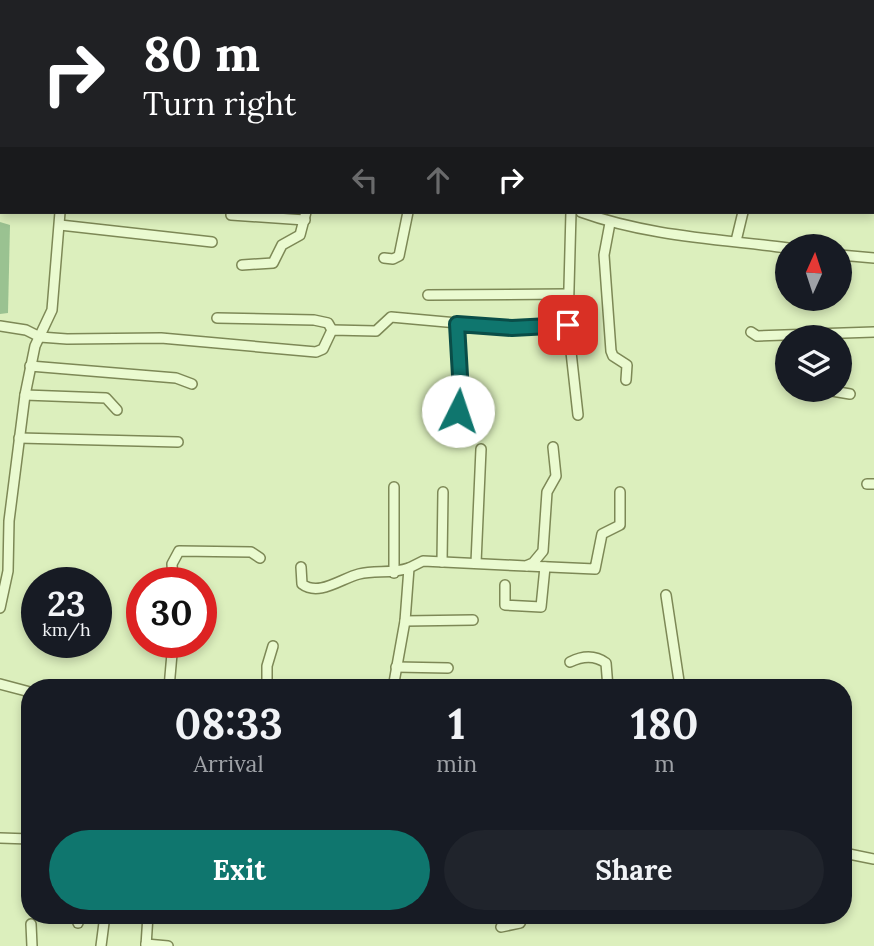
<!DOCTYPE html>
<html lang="en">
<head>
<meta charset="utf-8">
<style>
	:root { --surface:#171b24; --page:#20242c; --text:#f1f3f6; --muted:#9ea1a6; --accent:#0f766e }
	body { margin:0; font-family:Lora,serif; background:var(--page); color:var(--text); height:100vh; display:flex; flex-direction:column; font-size:26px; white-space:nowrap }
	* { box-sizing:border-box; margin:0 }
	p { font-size:23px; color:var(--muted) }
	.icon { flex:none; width:38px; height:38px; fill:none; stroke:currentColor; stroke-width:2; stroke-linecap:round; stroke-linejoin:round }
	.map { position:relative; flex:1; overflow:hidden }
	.details { position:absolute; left:21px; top:679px; width:831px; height:245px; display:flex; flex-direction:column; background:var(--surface); border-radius:28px; box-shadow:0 4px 10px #0003 }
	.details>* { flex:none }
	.guide { position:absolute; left:0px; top:0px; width:875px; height:214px; box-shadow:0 4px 10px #0003; background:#202124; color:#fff; overflow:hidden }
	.needle { width:46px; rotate:3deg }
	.fabs { position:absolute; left:775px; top:234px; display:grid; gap:14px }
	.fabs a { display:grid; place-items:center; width:77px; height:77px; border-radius:50%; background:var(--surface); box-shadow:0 4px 10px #0003; font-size:35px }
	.speed { position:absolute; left:21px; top:567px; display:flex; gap:14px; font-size:35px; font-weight:700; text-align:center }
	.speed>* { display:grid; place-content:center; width:91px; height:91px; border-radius:50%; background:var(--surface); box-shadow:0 4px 10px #0003; line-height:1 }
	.speed small { font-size:18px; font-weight:400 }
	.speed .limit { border:10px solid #d22; background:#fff; color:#111 }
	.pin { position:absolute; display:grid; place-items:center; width:60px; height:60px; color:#fff; margin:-30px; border-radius:14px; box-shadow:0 4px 10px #0006 }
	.me { position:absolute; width:77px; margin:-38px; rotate:4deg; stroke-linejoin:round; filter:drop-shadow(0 0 5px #0008) }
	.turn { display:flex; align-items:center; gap:24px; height:147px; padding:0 28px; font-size:32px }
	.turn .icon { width:91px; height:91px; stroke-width:2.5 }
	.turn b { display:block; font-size:49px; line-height:60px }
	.lanes { display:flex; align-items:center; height:66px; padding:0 28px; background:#0003; justify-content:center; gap:35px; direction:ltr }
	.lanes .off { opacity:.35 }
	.eta { display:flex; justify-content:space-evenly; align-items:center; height:119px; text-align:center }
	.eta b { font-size:42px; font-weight:700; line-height:49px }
	.primary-button { display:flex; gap:14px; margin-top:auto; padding:14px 28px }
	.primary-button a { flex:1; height:80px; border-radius:42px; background:var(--accent); color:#fff; font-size:28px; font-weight:700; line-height:80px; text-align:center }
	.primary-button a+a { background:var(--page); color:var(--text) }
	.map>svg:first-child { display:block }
	.cemetery { fill:#9ac291 }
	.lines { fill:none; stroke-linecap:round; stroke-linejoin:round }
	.minor-casing { stroke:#7d8856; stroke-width:12 }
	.minor { stroke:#eafad0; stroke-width:9 }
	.route-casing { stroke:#0a4d48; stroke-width:18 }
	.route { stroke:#0f766e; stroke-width:12 }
</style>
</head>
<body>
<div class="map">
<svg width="874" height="946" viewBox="0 0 874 946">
	<rect width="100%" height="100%" fill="#dcefbd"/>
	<polygon class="cemetery" points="0,222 10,225 8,313 0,314"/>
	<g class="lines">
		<g class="minor-casing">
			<g id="minor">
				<polyline points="600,0 600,2"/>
				<polyline points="39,2 39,0"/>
				<polyline points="121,2 146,0"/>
				<polyline points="277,2 277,0"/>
				<polyline points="0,109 2,109"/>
				<polyline points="873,136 874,136"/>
				<path d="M581 212C647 236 718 239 788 248"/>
				<polyline points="231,215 305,220"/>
				<polyline points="610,223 604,255 611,351 613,356 627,365 626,380"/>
				<polyline points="60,225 212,242"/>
				<polyline points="736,241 743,212"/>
				<polyline points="840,255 874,258"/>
				<polyline points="384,258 393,259 399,256 408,212"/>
				<polyline points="242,265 273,263 282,245 300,235 306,212"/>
				<polyline points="428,295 568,294"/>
				<polyline points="217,318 314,320 328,323 332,330"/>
				<polyline points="568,325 578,415"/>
				<polyline points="0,326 26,330 40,337 67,339 161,338 316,352 323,349 332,330 376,331 391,317 512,328 568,325 571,212"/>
				<polyline points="751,332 757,336 874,332"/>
				<polyline points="30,366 176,378 192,384"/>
				<polyline points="826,390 850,394"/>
				<polyline points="25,395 106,398 117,410"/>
				<polyline points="432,414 460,409 457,324"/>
				<polyline points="19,438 178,442"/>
				<polyline points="867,484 874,484"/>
				<polyline points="442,562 443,492"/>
				<polyline points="476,563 481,449"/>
				<polyline points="527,566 595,569 602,534 620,525 620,492"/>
				<path d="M301 567 302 584C319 597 342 578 359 574 376 570 392 574 409 568"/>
				<polyline points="394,573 394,487"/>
				<polyline points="173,583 172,564 179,551 251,552 260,558"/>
				<polyline points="505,585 505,605 541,607 545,567"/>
				<polyline points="666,595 680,688"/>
				<polyline points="0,608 8,571 9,521 25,395 35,346 52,310 60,212"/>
				<polyline points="405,621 473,620"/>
				<path d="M570 662C582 656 595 655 606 663L608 688"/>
				<polyline points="396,667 448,668"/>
				<polyline points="0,684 30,692"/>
				<polyline points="169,688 173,642"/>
				<polyline points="267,688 267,666 273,646"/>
				<polyline points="393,688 405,621 409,568 423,561 526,566 533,563 543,551 547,492 556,476 553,447"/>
				<polyline points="0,838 30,839"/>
				<polyline points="844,853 874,859"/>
				<polyline points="78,915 78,923"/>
				<polyline points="31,924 32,946"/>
				<polyline points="501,927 520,923 524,915"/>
				<polyline points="146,944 168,946"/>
				<polyline points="101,946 105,915"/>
				<polyline points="146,946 148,915"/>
			</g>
		</g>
		<use href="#minor" class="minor"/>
	</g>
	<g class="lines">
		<g class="route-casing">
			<polyline id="route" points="458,411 461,393 457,324 512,328 568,325"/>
		</g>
		<use href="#route" class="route"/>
	</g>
</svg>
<div class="fabs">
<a><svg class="needle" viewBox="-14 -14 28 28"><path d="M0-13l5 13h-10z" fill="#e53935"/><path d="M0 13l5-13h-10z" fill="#9ea1a6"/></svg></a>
<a><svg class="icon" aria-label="layers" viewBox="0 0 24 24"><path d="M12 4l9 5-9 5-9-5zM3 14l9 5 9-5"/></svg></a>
</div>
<div class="speed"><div>23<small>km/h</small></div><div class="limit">30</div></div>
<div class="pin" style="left:568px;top:325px;background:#d93025"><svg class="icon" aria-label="arrive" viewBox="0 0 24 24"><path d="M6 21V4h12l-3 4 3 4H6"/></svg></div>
<svg class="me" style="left:458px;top:411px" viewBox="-20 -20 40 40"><circle r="19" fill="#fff"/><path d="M0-13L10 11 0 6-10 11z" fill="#0f766e"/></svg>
<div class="guide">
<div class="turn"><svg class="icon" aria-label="right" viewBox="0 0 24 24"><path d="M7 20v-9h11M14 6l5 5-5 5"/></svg><div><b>80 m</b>Turn right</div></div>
<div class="lanes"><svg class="icon off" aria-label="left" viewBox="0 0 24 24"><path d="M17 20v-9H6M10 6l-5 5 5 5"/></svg><svg class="icon off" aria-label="ahead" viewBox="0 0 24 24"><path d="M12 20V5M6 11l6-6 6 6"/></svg><svg class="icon" aria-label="right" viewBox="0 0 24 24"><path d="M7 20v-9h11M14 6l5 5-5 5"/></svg></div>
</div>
<section class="details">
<div class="eta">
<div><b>08:33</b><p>Arrival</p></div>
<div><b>1</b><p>min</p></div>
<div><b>180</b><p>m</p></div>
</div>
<div class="primary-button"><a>Exit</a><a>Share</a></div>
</section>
</div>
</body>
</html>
